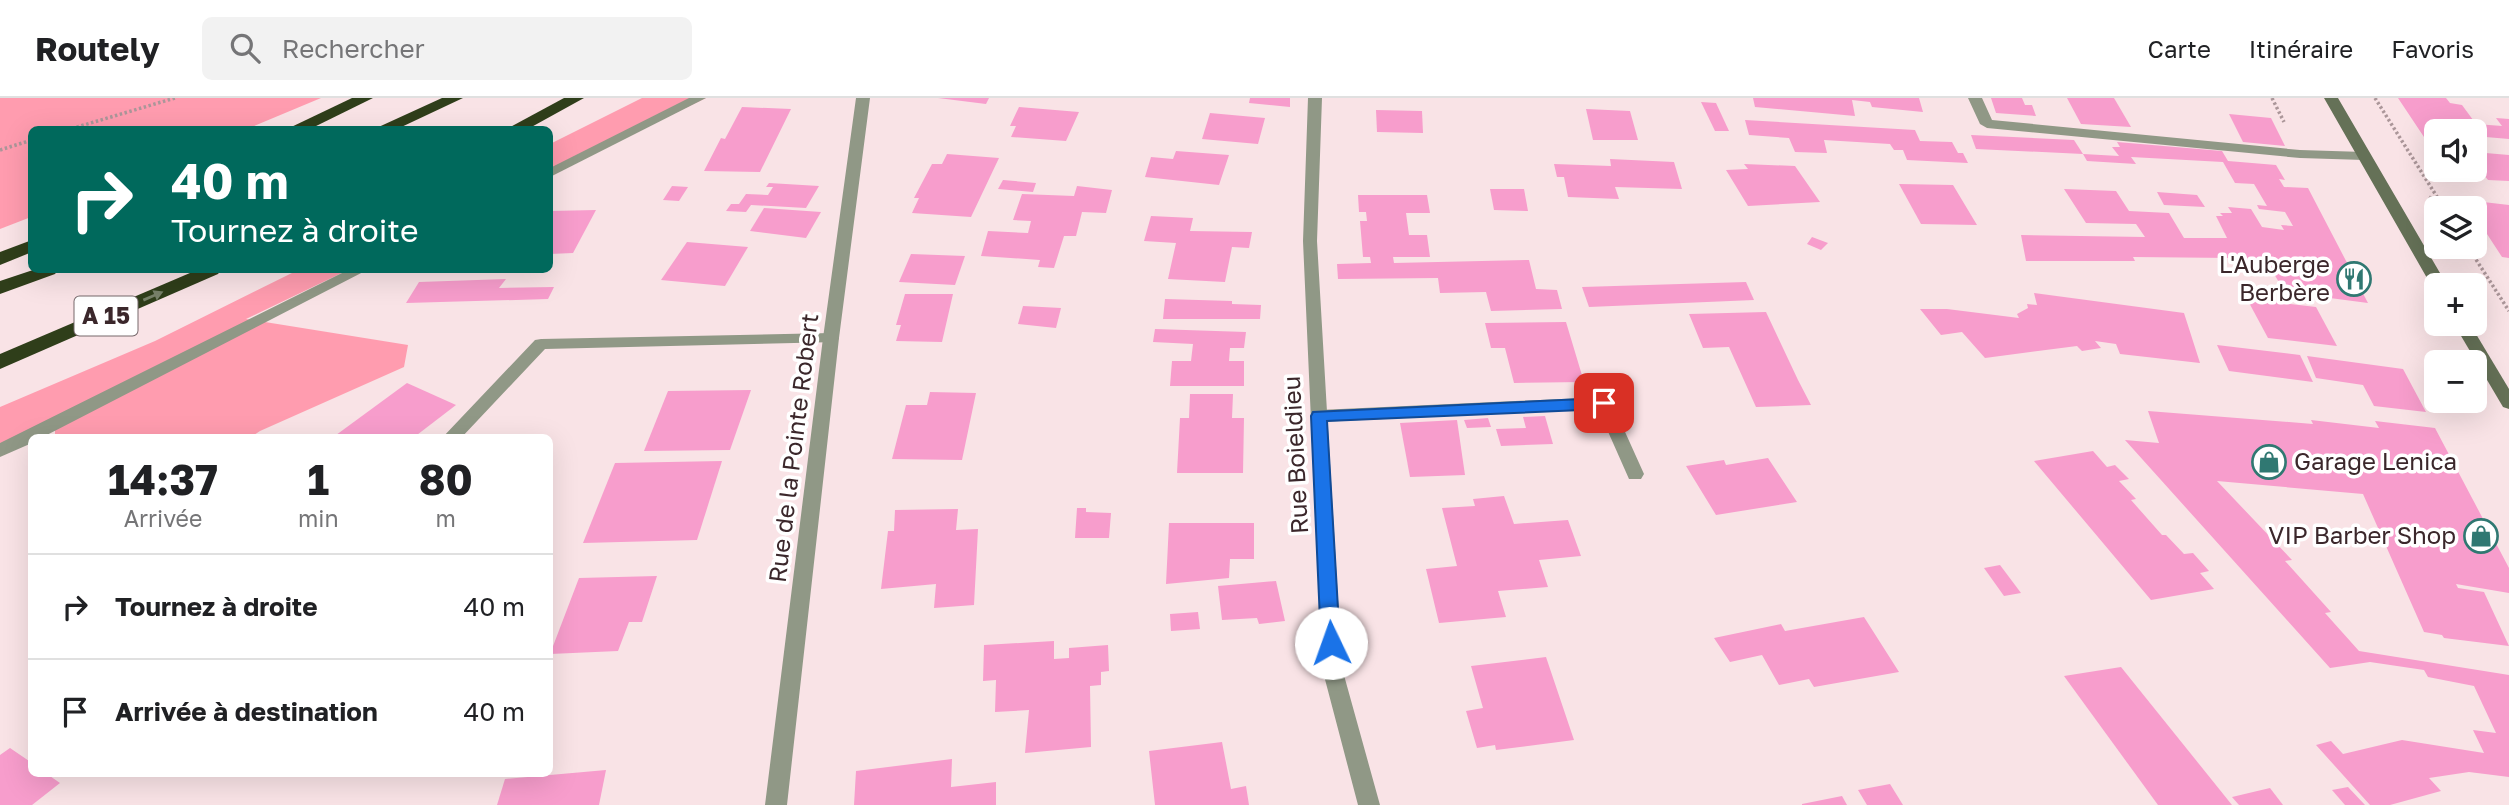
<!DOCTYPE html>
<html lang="fr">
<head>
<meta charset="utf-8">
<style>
	:root { --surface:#fff; --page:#f2f2f2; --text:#202124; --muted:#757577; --line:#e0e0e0 }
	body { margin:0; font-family:"Golos Text",sans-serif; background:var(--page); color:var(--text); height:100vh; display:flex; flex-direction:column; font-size:26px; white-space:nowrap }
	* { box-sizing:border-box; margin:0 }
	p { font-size:23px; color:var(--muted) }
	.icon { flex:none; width:38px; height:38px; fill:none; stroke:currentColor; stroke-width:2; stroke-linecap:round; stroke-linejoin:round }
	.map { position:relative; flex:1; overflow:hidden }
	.panel { position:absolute; left:28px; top:336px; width:525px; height:343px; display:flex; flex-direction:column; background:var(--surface); border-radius:10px; box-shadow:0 7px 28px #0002 }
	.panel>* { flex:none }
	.hud { position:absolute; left:28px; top:28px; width:525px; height:147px; border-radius:10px; box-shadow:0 7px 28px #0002; background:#00695c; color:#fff; overflow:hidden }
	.fabs { position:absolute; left:2424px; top:21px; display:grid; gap:14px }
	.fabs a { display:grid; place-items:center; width:63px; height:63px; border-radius:10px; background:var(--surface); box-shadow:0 7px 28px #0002; font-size:35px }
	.pin { position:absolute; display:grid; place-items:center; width:60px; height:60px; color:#fff; margin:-30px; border-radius:14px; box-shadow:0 4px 10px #0006 }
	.me { position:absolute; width:77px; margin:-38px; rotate:357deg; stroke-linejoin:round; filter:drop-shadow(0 0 5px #0008) }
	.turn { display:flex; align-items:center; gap:24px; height:147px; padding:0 28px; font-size:32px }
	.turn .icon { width:91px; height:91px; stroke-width:2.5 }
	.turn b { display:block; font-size:49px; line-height:60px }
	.eta { display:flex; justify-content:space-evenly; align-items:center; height:119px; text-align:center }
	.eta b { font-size:42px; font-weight:700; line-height:49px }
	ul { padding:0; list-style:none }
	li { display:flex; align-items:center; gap:21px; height:105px; padding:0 28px; border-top:2px solid var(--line) }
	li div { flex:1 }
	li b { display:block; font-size:26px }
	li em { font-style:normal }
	header { display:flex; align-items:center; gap:42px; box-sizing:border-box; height:98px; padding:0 35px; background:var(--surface); border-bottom:2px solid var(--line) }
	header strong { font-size:33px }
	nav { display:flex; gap:38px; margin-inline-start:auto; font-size:24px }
	.search { width:490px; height:63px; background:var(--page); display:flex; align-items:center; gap:18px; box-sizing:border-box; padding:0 24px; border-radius:10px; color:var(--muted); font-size:26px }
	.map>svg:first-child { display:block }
	.green { fill:#ff9caf }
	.building { fill:#f79dcc }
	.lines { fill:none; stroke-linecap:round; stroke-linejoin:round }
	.path { stroke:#ab9699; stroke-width:3.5; stroke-dasharray:2.5 2.5; stroke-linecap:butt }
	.service { fill:#909886; fill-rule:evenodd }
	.minor { fill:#909886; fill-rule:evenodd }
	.secondary { fill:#657157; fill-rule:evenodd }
	.motorway { fill:#2f3e1a; fill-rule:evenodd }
	.oneway { fill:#78826a }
	.route { fill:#1a73e8; stroke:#114b97; stroke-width:2 }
	.labels { text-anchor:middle; stroke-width:7; stroke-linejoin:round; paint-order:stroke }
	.shield { fill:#fff; stroke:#76686b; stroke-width:2 }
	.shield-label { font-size:23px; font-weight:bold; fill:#3b272b }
	.poi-label { font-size:24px; fill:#3b272b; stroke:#fff; text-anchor:end }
	.street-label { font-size:24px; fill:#3b272b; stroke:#fff }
</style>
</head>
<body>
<header>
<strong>Routely</strong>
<div class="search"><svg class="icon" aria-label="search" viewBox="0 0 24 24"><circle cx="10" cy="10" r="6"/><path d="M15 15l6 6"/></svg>Rechercher</div>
<nav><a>Carte</a><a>Itinéraire</a><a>Favoris</a></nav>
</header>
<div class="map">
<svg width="2509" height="707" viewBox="0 0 2509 707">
	<rect width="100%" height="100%" fill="#f9e3e6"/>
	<g class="green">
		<polygon points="0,0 321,0 247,31 32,32 31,119 0,131"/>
		<polygon points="642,0 706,0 550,75 550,46"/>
		<polygon points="298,172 348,172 246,221 408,247 404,269 260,333 251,339 55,339 55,324 0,348 0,309 155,243"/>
	</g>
	<g class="building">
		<polygon points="938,0 989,0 986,6"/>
		<polygon points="1250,0 1290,0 1290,9 1249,5"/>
		<polygon points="1753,0 1919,0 1923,14 1872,9 1870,4 1852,2 1855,18 1755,9"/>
		<polygon points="1991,0 2022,0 2025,7 2032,7 2036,18 1996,15"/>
		<polygon points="2067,0 2114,0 2131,29 2081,26"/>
		<polygon points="2398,0 2446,0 2450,5 2462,7 2476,26 2502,28 2496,20 2509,21 2509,41 2474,38 2474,33 2436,33 2436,51 2432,51"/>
		<polygon points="1701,4 1716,5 1729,33 1715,33"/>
		<polygon points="742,9 791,11 760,74 704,73 721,40 725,41"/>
		<polygon points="1019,9 1079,14 1066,43 1011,39 1016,28 1010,28"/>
		<polygon points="1586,11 1630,13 1638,42 1593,42"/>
		<polygon points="1376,12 1422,13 1423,35 1377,34"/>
		<polygon points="1210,15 1265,20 1258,46 1202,41"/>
		<polygon points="2229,16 2271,20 2285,48 2243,44"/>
		<polygon points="1745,22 1915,32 1920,43 1952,44 1958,55 1963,55 1968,65 1907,62 1903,52 1894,52 1890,46 1824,42 1827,55 1795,54 1789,40 1749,37"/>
		<polygon points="1971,37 2074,42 2083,56 1976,51"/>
		<polygon points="2117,44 2222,53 2228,63 2276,67 2285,82 2279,81 2284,89 2308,90 2368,205 2285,194 2274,176 2241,171 2232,160 2133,159 2135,163 2026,163 2021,137 2145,139 2136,126 2086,125 2064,91 2116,93 2129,113 2169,115 2184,140 2227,140 2216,118 2223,118 2220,115 2232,115 2228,109 2251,111 2262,129 2284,132 2281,127 2293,128 2285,114 2259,111 2257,107 2267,108 2254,86 2235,85 2223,64 2131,59 2136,66 2087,63 2083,56 2119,58 2112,49 2120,49"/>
		<polygon points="1176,53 1229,57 1219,87 1145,79 1151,59 1173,61"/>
		<polygon points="2474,54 2509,57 2509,83 2488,82 2478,69 2481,69 2474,61"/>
		<polygon points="947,56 999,60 971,119 912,115 919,100 914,100 932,66 942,66"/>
		<polygon points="1610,61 1674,64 1682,91 1615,89 1619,101 1568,99 1564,79 1557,79 1554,66 1611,68"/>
		<polygon points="1744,66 1795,68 1820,104 1748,108 1726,72 1748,71"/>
		<polygon points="1003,82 1036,85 1033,94 998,91"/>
		<polygon points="769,85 819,88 806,110 751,107 746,114 726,113 731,106 739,106 746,96 768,97 773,89 766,89"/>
		<polygon points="1899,86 1953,87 1977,127 1921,126"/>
		<polygon points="672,88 688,89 679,103 663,102"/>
		<polygon points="1077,88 1112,92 1106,115 1082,114 1076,138 1064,138 1054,170 1038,169 1040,162 981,158 988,133 1028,135 1031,123 1013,122 1022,96 1074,98"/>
		<polygon points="1490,91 1524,91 1528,113 1494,112"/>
		<polygon points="2157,94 2197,97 2205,109 2164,107"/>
		<polygon points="1358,97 1427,97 1430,115 1406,115 1409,137 1427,137 1430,159 1393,159 1394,165 1529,162 1536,191 1557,192 1562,211 1491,213 1486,194 1440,195 1438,180 1338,181 1337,166 1371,165 1370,159 1363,159 1360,123 1367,123 1366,114 1359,114"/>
		<polygon points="2466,102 2509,107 2509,160 2502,159 2474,116 2474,110 2471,110"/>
		<polygon points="764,110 821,114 806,140 750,133"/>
		<polygon points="596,112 573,155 550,156 550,113"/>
		<polygon points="1151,118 1193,120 1190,133 1252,134 1249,150 1232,149 1225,184 1168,181 1176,145 1144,143"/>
		<polygon points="1812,139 1828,145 1821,152 1807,146"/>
		<polygon points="687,144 748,149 725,188 661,182"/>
		<polygon points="911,156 965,158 955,187 899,184"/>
		<polygon points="506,181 499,190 554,189 548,201 406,205 419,184"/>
		<polygon points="1746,184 1754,202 1589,209 1582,189"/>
		<polygon points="2034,195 2184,215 2200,265 2120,256 2116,246 2095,243 2101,250 2082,253 2077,248 1985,260 1962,234 1941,237 1920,211 1947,211 2019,220 2017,216 2028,210 2027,206 2037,207"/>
		<polygon points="905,196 953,196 942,244 896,243 901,227 896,227"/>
		<polygon points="1165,201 1232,203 1232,206 1261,207 1260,221 1163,221"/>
		<polygon points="2247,201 2316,209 2337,248 2268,240"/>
		<polygon points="1023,208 1061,210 1056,230 1018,226"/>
		<polygon points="1766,214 1798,282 1811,307 1756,309 1729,249 1703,250 1689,216"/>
		<polygon points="1566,224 1584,284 1514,285 1505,250 1491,250 1485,225"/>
		<polygon points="1155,231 1246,234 1244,250 1230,250 1229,263 1244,263 1244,288 1170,288 1172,263 1191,263 1193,246 1153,244"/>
		<polygon points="2217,247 2300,257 2313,284 2229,273"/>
		<polygon points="2307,258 2403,271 2426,314 2374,308 2363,287 2316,280"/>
		<polygon points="407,285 456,307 413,340 332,340"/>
		<polygon points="751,292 730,352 644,353 668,293"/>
		<polygon points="930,294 976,295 962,362 892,361 906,307 927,307"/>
		<polygon points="1190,296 1233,296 1232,320 1244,320 1243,375 1177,375 1180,320 1189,320"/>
		<polygon points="2148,313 2313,326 2311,322 2379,330 2375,323 2435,330 2509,470 2509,495 2456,486 2458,490 2484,494 2509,548 2444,540 2442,537 2424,534 2363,396 2217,383 2292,462 2285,463 2331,514 2325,515 2359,553 2509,577 2509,679 2469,674 2429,680 2441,693 2390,707 2370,707 2316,647 2331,643 2343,656 2402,642 2484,655 2473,632 2496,635 2474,588 2428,579 2424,572 2370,564 2330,570 2125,342 2159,345"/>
		<polygon points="1545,318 1553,346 1501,348 1496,331 1526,330 1523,319"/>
		<polygon points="1488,320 1491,329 1467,330 1464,322"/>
		<polygon points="1457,322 1465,377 1410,379 1400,325"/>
		<polygon points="2093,353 2107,369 2115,367 2129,381 2119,383 2136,401 2131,402 2162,437 2166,437 2184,456 2193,455 2209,473 2200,475 2214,491 2151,502 2034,363"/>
		<polygon points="1768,360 1797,404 1716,417 1686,368 1724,362 1726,367"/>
		<polygon points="722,363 697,442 583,445 615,365"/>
		<polygon points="1504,398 1514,426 1568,422 1581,458 1539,462 1548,489 1498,493 1506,519 1439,525 1426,471 1457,468 1442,410 1475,408 1473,401"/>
		<polygon points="1077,410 1086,410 1086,414 1111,415 1109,440 1075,440"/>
		<polygon points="958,411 956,432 978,431 974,507 934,510 936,486 881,491 888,433 894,433 895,412"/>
		<polygon points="1169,425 1254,425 1254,461 1230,461 1229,480 1166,486"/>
		<polygon points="2000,467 2021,495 2004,498 1984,470"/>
		<polygon points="657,478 642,524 629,524 618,553 550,556 579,480"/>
		<polygon points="1276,483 1285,523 1259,526 1257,520 1222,522 1218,488"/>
		<polygon points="1198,514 1200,531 1171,533 1170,516"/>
		<polygon points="1864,519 1899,574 1814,589 1809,581 1779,587 1762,557 1730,564 1714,540 1781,526 1785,533"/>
		<polygon points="1054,543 1054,561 1069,560 1069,550 1108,547 1109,573 1101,574 1101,587 1090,588 1091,649 1025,655 1029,612 995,614 996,582 983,583 984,547"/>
		<polygon points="1546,559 1574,642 1496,652 1495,647 1477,650 1466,613 1483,610 1471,568"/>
		<polygon points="2121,569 2232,707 2158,707 2064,578"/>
		<polygon points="1222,644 1231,691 1246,688 1249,707 1155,707 1149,653"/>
		<polygon points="10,650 32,665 32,676 47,676 60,685 32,707 0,707 0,657"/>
		<polygon points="952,661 951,689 996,684 996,707 854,707 856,673"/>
		<polygon points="606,672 599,707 497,707 505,681"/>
		<polygon points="1890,686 1903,707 1867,707 1858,692"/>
		<polygon points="2348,689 2365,707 2345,707 2332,692"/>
		<polygon points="2270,690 2283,707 2239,707 2232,699"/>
		<polygon points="1842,698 1847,707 1802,707 1802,706"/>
	</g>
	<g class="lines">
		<g class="path">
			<polyline points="2272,0 2284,24"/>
			<polyline points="2375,0 2444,110"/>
			<polyline points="67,32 175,0"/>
			<polyline points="0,52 32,42"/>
			<polyline points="2429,99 2441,106"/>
			<polyline points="2468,149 2509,213"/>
		</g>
		<g class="service">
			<polygon points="1968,0 1982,0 1992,22 2300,52 2364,54 2371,58 2364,62 2300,60 1987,30 1980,26"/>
			<polygon points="831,235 839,240 837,244 545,251 461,340 442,340 535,242 541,241"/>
			<polygon points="1604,299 1612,305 1644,376 1641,381 1629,381 1598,311 1319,324 1310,318 1319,312"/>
		</g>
		<g class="minor">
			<polygon points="689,0 706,0 550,79 550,70"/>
			<polygon points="856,0 870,0 839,240 787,707 765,707 823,240"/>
			<polygon points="1308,0 1322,0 1317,143 1342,570 1380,707 1358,707 1322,570 1303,143"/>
			<polygon points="348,172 367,172 41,340 32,340 32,345 0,359 0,345"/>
		</g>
		<g class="secondary">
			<polygon points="2324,0 2338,0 2447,187 2436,187 2436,191 2431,187"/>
			<polygon points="2454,226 2470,226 2509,291 2509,311 2503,309"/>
		</g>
		<g class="motorway">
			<polygon points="352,0 373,0 308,32 285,32"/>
			<polygon points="442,0 463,0 395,32 372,32"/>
			<polygon points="564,0 584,0 526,32 505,32"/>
			<polygon points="32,142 32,154 0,167 0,154"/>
			<polygon points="33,172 58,172 55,176 0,196 0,183"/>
			<polygon points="197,172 221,172 218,176 0,271 0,256"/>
		</g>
	</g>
	<defs><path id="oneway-solid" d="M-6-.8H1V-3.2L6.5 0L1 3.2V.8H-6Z" transform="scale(1.75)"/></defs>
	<use class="oneway" href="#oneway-solid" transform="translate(153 198) rotate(-23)"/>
	<polygon class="route" points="1604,300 1612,305 1604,311 1327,323 1340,545 1337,550 1331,552 1324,550 1321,545 1311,318 1313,314"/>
	<defs>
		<g id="restaurant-ring" transform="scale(1.75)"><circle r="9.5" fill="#fff" stroke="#307872" stroke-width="1.5"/><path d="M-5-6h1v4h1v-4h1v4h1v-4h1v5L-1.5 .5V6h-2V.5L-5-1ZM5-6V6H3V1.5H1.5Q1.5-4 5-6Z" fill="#307872"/></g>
		<g id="shop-ring" transform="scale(1.75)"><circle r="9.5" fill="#fff" stroke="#307872" stroke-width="1.5"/><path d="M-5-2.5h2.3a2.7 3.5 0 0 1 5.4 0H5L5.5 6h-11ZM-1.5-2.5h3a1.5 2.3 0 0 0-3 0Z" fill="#307872"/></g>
	</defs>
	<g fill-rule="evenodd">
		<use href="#restaurant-ring" x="2354" y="181"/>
		<use href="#shop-ring" x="2269" y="364"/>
		<use href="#shop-ring" x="2481" y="438"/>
	</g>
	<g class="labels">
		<rect class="shield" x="74.5" y="198.5" width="63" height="39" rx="5"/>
		<g class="shield-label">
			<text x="106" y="226">A 15</text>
		</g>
		<g class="poi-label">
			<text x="2330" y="175">L'Auberge<tspan x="2330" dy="28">Berbère</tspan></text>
			<text x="2294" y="372" text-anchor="start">Garage Lenica</text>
			<text x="2456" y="446">VIP Barber Shop</text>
		</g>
		<g class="street-label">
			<text transform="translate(794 350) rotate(-83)" y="8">Rue de la Pointe Robert</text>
			<text transform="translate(1296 357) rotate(-93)" y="8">Rue Boieldieu</text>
		</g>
	</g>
</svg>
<div class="fabs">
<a><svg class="icon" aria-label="sound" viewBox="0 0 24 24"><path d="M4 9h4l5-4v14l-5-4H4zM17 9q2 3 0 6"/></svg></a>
<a><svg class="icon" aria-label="layers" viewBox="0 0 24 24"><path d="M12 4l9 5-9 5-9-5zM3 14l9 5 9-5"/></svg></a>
<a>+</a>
<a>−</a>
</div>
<div class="pin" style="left:1604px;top:305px;background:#d93025"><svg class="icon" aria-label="arrive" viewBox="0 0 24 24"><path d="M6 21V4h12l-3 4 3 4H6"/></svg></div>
<svg class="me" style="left:1331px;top:545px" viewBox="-20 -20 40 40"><circle r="19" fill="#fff"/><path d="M0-13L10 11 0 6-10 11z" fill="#1a73e8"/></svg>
<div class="hud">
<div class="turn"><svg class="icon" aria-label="right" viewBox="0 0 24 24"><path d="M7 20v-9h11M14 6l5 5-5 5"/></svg><div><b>40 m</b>Tournez à droite</div></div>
</div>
<section class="panel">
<div class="eta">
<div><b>14:37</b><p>Arrivée</p></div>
<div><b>1</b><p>min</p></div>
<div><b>80</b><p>m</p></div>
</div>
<ul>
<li><svg class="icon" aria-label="right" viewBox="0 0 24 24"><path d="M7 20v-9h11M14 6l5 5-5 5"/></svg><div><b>Tournez à droite</b></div><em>40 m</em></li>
<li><svg class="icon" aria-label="arrive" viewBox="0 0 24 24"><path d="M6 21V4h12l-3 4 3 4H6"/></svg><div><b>Arrivée à destination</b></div><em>40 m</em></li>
</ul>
</section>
</div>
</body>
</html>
